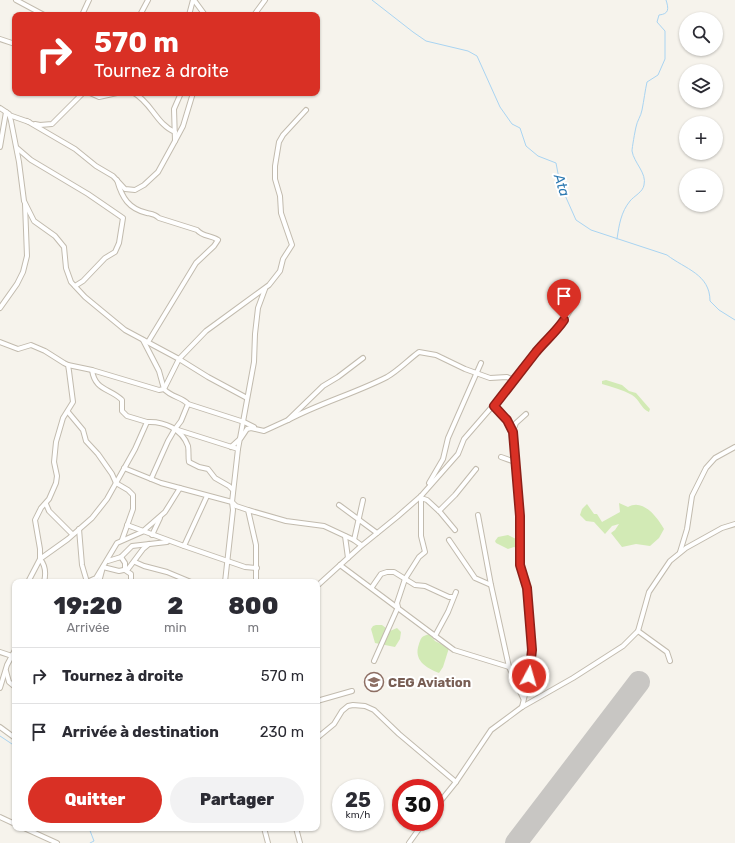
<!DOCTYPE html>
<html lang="fr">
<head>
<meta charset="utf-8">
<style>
	:root { --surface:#fff; --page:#f2f2f3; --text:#2b2b33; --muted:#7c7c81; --line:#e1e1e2; --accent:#d93025 }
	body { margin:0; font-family:Rubik,sans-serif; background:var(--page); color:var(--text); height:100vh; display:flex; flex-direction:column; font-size:15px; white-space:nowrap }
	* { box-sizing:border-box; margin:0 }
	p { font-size:13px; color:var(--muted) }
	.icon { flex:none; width:22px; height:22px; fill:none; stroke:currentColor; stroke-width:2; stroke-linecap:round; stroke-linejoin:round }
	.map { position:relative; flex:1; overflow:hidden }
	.panel { position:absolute; left:12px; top:579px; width:308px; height:252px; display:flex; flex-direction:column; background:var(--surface); border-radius:8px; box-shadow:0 1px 3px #0004 }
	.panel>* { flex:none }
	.top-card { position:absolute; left:12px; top:12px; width:308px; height:84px; border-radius:8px; box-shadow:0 1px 3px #0004; background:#d93025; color:#fff; overflow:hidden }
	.fabs { position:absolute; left:679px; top:12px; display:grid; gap:8px }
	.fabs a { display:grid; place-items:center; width:44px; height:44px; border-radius:50%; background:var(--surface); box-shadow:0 1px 3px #0004; font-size:20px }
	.speed { position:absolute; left:332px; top:779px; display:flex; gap:8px; font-size:20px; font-weight:700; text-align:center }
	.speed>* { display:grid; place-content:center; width:52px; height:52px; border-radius:50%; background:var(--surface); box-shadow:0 1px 3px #0004; line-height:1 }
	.speed small { font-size:10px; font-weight:400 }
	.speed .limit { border:6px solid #d22; background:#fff; color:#111 }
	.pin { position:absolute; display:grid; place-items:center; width:34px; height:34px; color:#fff; margin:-41px -17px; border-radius:50% 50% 50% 0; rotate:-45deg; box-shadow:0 0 4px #0007 }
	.pin .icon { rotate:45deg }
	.me { position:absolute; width:44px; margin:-22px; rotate:6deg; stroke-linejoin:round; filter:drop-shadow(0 0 3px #0008) }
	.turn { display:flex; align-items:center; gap:14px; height:84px; padding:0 16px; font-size:18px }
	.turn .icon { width:52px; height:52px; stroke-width:2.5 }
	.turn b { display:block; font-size:28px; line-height:34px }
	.eta { display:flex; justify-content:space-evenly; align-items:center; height:68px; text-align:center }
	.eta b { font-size:24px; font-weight:800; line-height:28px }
	.button { display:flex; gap:8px; margin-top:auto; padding:8px 16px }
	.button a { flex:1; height:46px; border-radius:24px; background:var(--accent); color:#fff; font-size:16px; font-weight:800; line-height:46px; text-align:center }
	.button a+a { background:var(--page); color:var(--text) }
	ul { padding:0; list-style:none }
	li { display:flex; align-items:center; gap:12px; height:56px; padding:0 16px; border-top:1px solid var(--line) }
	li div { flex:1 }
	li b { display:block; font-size:15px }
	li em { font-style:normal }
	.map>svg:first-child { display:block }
	.green { fill:#d2eab5 }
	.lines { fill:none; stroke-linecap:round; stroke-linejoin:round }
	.stream { stroke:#a9d4f2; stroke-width:1 }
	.runway { stroke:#c8c6c3; stroke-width:22 }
	.street-casing { stroke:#c2bbae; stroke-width:6 }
	.street { stroke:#fff; stroke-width:4 }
	.route-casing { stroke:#8d1f18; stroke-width:10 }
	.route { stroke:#d93025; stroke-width:7 }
	.labels { text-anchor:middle; stroke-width:4; stroke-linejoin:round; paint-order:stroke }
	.education-label { font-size:13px; font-weight:bold; fill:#785e54; stroke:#fff; text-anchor:start }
	.water-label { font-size:14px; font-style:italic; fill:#2e7ab2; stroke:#fff }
</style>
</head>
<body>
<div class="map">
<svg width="735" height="843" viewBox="0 0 735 843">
	<rect width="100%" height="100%" fill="#f6f3ec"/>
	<g class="green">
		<path d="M606 380 622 385 629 391 636 393 650 409 649 412C641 409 640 400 632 395 623 390 612 387 602 384V381Z"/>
		<path d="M619 503 628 507C643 498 657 517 664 529L659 538 650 546 636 544 622 547 611 533 615 530 619 524 612 526 605 534 594 522 586 521 580 515 582 509 587 504 594 514H597L602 522 620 512Z"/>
		<polygon points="508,535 518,540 519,549 514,547 508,549 496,543 495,541 498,537"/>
		<polygon points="376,625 382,625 390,631 397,628 401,632 400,639 395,647 375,643 371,629 373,626"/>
		<path d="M429 634 435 641 449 648 443 667 439 673C426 668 413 660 419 644 420 641 421 637 424 636 425 635 428 635 429 634Z"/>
	</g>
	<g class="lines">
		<g class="stream">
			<path d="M372 0 413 32 426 41 468 51 477 56 500 107 512 124 520 128 526 146 538 156 556 163 560 184 576 220 591 230 667 255C685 269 710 274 710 301L719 310 735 320"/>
			<path d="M617 239C619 225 621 212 630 201 634 196 643 192 644 185 647 173 634 163 632 151 632 148 635 131 636 127 637 121 641 116 642 110 644 100 645 91 647 82L658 75 665 59V31L657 22 659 15C669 14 669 9 666 0"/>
			<polyline points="0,736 15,746"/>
			<polyline points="89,828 94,841 90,843"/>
		</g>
		<polyline class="runway" points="516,843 639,682"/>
		<g class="street-casing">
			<g id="street">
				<polyline points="16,0 44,15"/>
				<polyline points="194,0 205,15"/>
				<polyline points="82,15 89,0"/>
				<polyline points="140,15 148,0"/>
				<polyline points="189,15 193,0"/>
				<polyline points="254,15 265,0"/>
				<polyline points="0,39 15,44"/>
				<polyline points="90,93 99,97 117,93"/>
				<path d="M134 93C151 102 157 125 175 132"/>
				<path d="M0 108 9 114 11 121 19 162 24 201 34 221 55 236 64 247 66 268 71 282 85 297 125 330 179 359 164 389C171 397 182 397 188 404L181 421 175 429 238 449 232 502 236 506 248 510 256 545V582"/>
				<polyline points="9,115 29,122"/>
				<polyline points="27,121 75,149 96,166 113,176 125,189 135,190 144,185 158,172 175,141 174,109 181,93"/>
				<polyline points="35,124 40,125 52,124 83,93"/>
				<polyline points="175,141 183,126 193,93"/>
				<polyline points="0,147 6,112"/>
				<polyline points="17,148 31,160 88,194 123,218 119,243 115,252 105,258 83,281 75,286"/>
				<path d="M117 180C122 198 129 209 147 213 152 214 155 214 159 218L197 230C203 237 211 235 218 240L214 246 196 263 148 342"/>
				<polyline points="0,308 17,284 23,272 27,256 25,204"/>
				<path d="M0 342 18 349 31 345 45 351 64 363 68 365 69 371 73 402 63 418 56 442 54 462 57 476 56 483 49 499 41 508 35 520 40 549V559C46 566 46 574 44 582"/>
				<polyline points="68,365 92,370 159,390 164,389 159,371 143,340"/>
				<path d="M92 370C95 391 110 388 122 400V411L127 416 147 422"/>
				<polyline points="247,398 208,377 179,359 206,331 269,285 280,271 283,259 292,245 281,213 280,196 275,179 275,166 279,142 283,135 306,110"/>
				<polyline points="188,404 244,422 254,427"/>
				<polyline points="494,405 507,421 513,432 520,516 520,565 528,594 532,650 531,670 522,707"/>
				<polyline points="68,412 83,430 86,441 98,454 112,474 116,483 128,490 133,495 133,509 122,540"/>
				<path d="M288 420C320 403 356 393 387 377 399 370 408 360 419 352L436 355 465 369 490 378 507 377 513 380"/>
				<polyline points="513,431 516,423 526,414"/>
				<polyline points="231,447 241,438 247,429 251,428 264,431 288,420 323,386 338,377 363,358"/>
				<polyline points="238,449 254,362 255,334 258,308 265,289"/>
				<polyline points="501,457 515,462"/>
				<polyline points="124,468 161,483 232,502 233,510 225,582"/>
				<polyline points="151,479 168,441 175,429"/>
				<polyline points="429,483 443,459 448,438 481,363"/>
				<polyline points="421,498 427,500 440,512 455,530"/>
				<polyline points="46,504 49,511 72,534"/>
				<polyline points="339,505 377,533"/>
				<polyline points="248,510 286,521 324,526 354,540 361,545"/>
				<polyline points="439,511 455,495 476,469"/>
				<polyline points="478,515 491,585 509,667 523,698"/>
				<polyline points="127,525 184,546 207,496"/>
				<polyline points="79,529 82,565 87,582"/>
				<polyline points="152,535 160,518"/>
				<polyline points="345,536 348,558"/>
				<polyline points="354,540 363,500"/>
				<polyline points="449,540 475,578 491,585"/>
				<polyline points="184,546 245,567 257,568"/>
				<polyline points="680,552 687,529 692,496 706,468 715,458 735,447"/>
				<polyline points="121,557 125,563 125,570 131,574 131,582"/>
				<polyline points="108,561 121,557 132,546 167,542"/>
				<polyline points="135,562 144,566 167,572 191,582"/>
				<polyline points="340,565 454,650 509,667"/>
				<path d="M28 582 40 559 68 539 92 518 107 499 135 449 147 422C164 421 182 429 188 446 189 451 188 457 189 462L199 467 208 469 215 478 229 486 233 490"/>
				<polyline points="87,582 96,578 117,543 142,532 165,512 180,488"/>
				<polyline points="99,582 103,567 119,571 128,569 143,549 149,544"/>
				<polyline points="317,586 360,547 397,517 421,496 458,454 464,439 510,386 514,378 526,366 536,352 558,330 578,298"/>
				<polyline points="372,587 381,574 387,572 394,572 415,585 425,586 449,597 453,597"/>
				<polyline points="638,631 667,652 670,661"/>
				<polyline points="435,636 448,612 456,592"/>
				<polyline points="0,652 12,656"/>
				<polyline points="374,661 398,607 397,603 405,579 419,557 425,552 421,536 421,496"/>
				<polyline points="6,671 9,682 15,687"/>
				<polyline points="0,688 7,665 15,650"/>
				<polyline points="317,701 352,691"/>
				<polyline points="0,727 15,738"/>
				<polyline points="317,738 334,724 342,711 348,706 353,705 365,706 374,710 399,734 456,782"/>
				<polyline points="435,808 456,782 491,730 522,707 573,678 623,646 638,631 649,592 670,561 686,548 722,528 735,524"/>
				<polyline points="0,817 15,824"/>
				<polyline points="24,828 57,843"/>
				<polyline points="264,828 268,843"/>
				<polyline points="296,828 300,843"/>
				<polyline points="409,843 424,822"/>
			</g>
		</g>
		<use href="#street" class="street"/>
	</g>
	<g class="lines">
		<g class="route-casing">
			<path id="route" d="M529 676 532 650 530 625 527 588 520 565V516L513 432 507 420 494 406C508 388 522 370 536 352 545 341 556 332 564 320"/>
		</g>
		<use href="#route" class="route"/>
	</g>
	<defs>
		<g id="school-ring" transform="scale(1)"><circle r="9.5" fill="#fff" stroke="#8d6e63" stroke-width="1.5"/><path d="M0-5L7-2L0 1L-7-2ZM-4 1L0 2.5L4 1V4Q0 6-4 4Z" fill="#8d6e63"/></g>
	</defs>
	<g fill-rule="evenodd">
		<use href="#school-ring" x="374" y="682"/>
	</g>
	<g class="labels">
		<g class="education-label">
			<text x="388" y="687">CEG Aviation</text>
		</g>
		<g class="water-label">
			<text transform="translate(562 185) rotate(72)" y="5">Ata</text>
		</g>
	</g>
</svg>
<div class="fabs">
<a><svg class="icon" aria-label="search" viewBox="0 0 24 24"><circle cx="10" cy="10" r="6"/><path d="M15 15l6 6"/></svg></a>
<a><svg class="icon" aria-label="layers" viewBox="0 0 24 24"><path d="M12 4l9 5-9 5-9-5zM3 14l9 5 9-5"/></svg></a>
<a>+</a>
<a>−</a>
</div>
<div class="speed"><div>25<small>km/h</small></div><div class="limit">30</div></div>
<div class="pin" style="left:564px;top:320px;background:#d93025"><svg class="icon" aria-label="arrive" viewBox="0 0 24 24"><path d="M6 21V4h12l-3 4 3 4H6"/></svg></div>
<svg class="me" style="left:529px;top:676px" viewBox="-20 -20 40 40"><circle r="17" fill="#d93025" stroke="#fff" stroke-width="3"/><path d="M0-11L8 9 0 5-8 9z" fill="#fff"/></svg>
<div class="top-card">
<div class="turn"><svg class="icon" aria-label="right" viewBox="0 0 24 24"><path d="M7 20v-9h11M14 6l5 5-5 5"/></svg><div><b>570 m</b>Tournez à droite</div></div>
</div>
<section class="panel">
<div class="eta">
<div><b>19:20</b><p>Arrivée</p></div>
<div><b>2</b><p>min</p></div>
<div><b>800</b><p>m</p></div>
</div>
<ul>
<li><svg class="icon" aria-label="right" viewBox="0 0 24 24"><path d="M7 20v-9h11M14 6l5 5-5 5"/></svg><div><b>Tournez à droite</b></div><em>570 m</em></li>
<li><svg class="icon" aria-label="arrive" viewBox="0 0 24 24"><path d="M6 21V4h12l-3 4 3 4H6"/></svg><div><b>Arrivée à destination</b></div><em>230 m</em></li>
</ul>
<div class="button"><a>Quitter</a><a>Partager</a></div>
</section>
</div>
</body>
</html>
